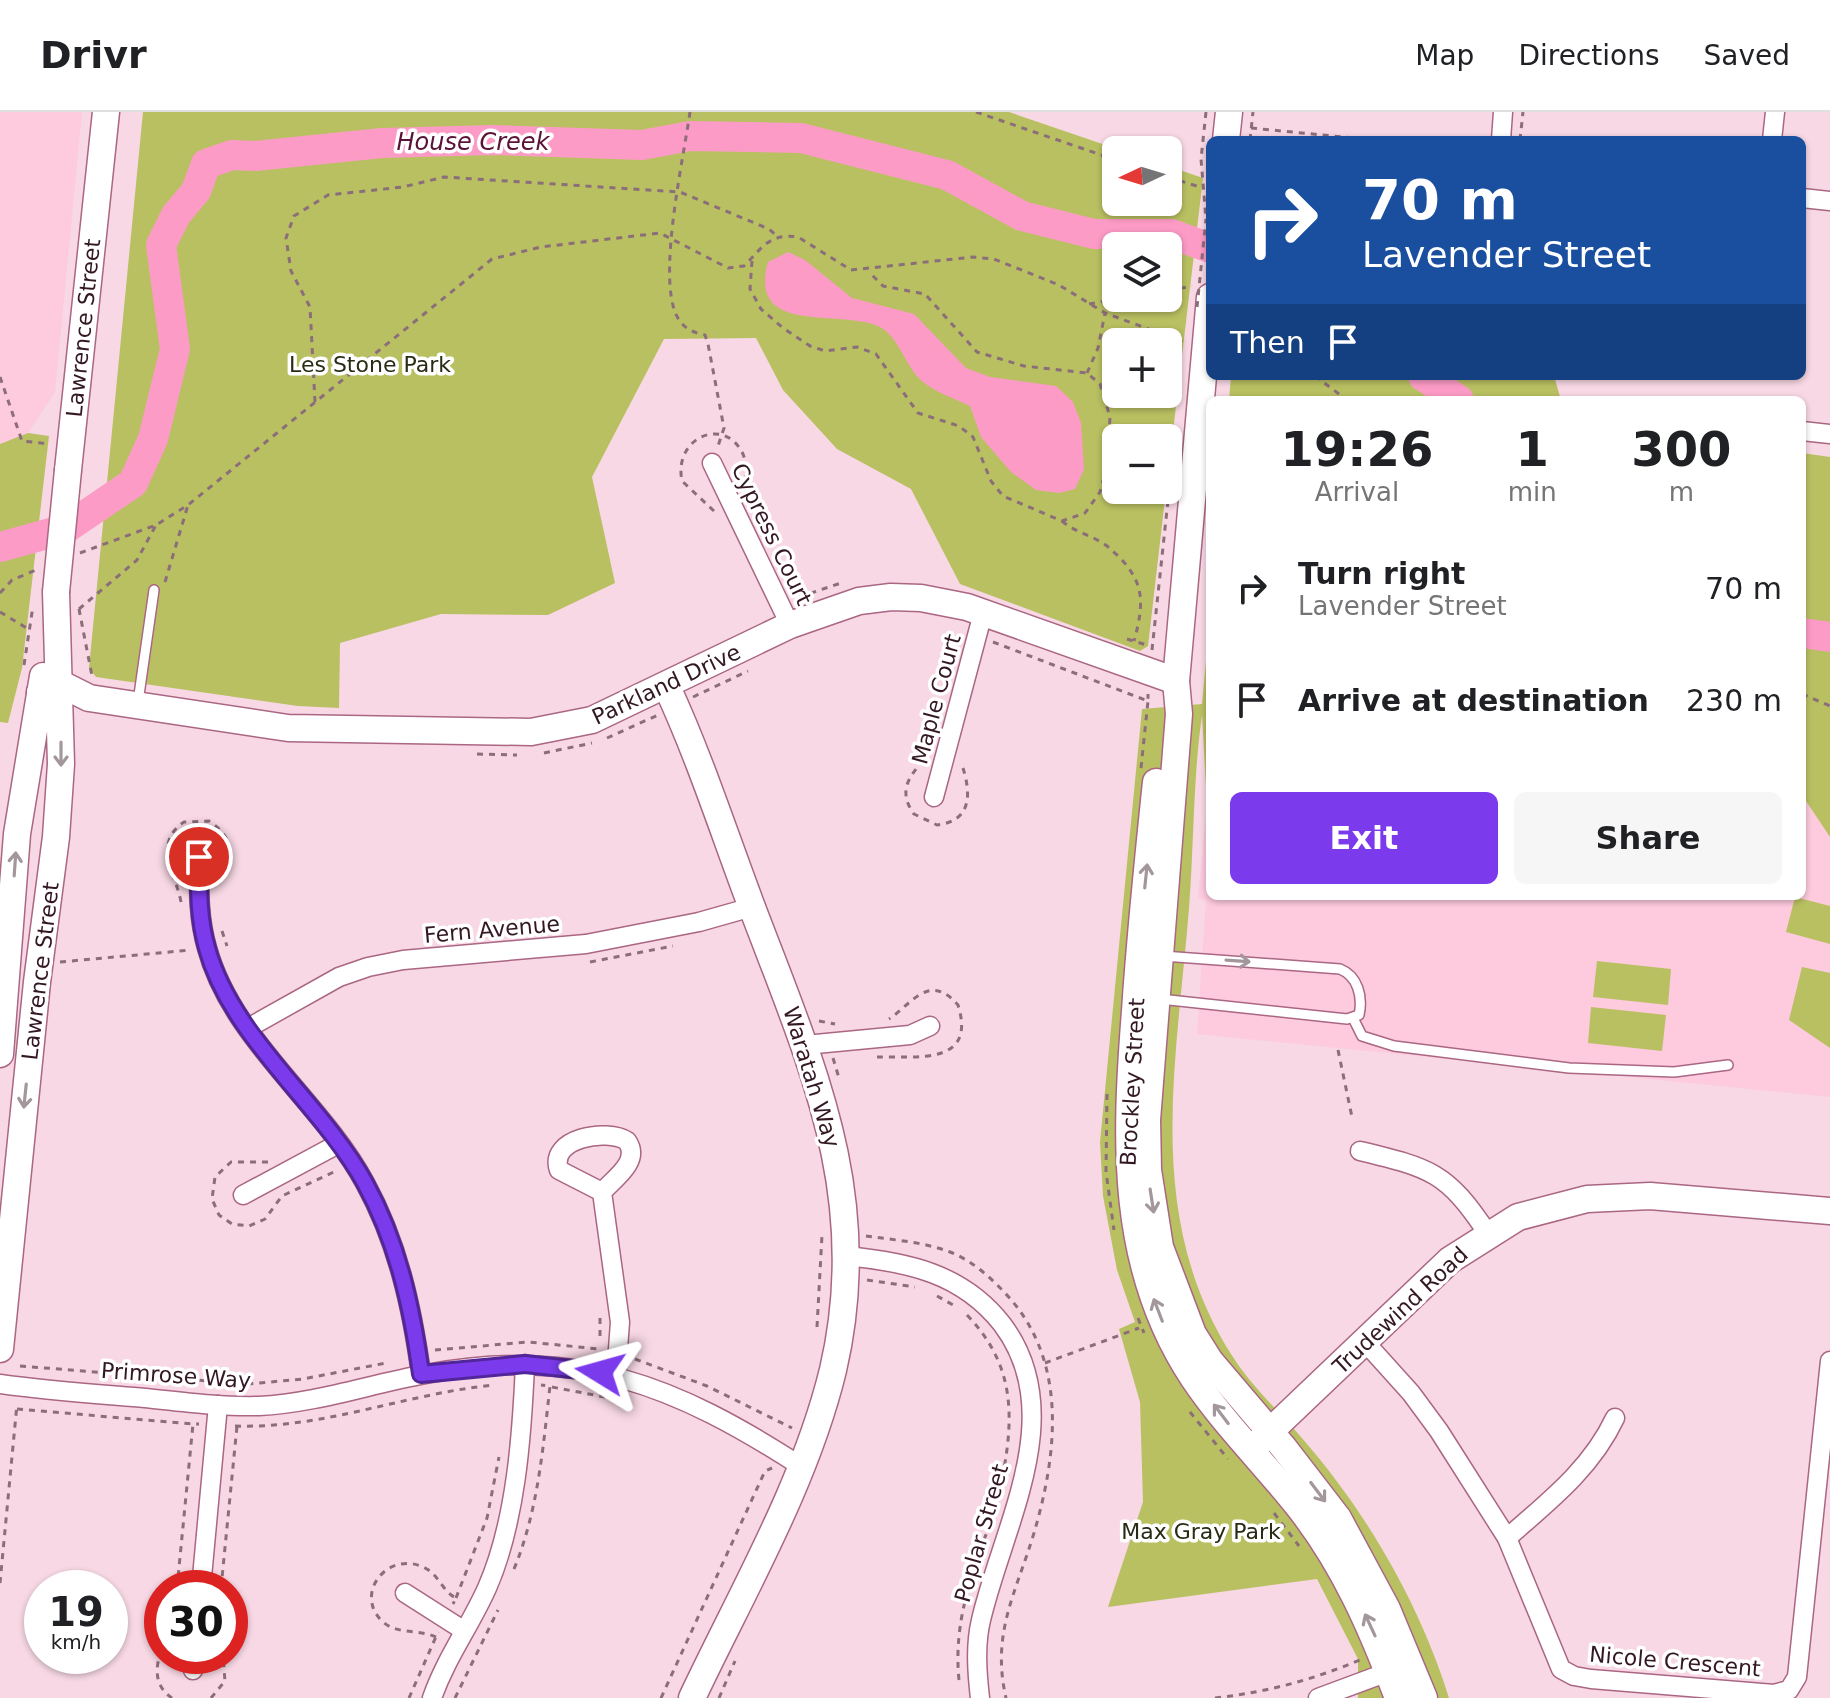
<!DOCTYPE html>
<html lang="en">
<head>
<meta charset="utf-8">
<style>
	:root { --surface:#fff; --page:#f6f6f6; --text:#202124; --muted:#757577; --line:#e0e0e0; --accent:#7c3aed }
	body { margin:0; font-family:"DejaVu Sans",sans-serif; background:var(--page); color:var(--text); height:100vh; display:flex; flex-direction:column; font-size:30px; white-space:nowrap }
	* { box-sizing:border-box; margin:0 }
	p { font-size:26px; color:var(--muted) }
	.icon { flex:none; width:44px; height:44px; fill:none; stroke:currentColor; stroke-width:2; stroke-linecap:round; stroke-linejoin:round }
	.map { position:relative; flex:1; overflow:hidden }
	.drawer { position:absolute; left:1206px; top:284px; width:600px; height:504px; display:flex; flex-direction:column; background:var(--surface); border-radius:12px; box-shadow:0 2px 6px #0004 }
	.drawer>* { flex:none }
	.guide { position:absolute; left:1206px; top:24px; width:600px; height:244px; border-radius:12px; box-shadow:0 2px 6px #0004; background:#1a4fa0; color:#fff; overflow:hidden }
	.needle { width:52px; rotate:266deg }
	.fabs { position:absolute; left:1102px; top:24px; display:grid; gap:16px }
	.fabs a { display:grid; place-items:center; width:80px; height:80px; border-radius:12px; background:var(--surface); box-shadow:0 2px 6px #0004; font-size:40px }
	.speed { position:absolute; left:24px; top:1458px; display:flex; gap:16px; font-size:40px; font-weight:700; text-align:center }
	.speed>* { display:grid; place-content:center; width:104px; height:104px; border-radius:50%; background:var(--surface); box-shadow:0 2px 6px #0004; line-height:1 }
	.speed small { font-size:20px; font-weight:400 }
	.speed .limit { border:12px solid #d22; background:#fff; color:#111 }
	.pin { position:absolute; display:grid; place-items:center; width:68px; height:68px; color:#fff; margin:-34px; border:4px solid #fff; border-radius:50%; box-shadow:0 2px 8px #0007 }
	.me { position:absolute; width:88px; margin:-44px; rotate:278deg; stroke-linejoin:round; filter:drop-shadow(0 0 6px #0008) }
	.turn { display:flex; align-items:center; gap:28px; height:168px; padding:0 24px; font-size:36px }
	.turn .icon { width:104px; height:104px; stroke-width:2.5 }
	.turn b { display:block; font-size:56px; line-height:68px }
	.then { display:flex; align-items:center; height:76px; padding:0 24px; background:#0003; gap:16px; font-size:30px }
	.eta { display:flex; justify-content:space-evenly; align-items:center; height:136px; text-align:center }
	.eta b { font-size:48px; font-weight:700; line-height:56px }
	.action { display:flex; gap:16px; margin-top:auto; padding:16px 24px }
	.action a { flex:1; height:92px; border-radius:12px; background:var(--accent); color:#fff; font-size:32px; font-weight:700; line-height:92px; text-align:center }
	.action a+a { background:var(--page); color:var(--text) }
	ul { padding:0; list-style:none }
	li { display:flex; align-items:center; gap:24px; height:112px; padding:0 24px }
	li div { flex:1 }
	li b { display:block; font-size:30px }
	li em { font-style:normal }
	header { display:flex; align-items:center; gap:48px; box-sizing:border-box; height:112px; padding:0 40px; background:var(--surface); border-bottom:2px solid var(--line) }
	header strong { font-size:38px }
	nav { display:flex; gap:44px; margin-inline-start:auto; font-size:28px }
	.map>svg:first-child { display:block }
	.built { fill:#fdcade }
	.green { fill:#b9c061; fill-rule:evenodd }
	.water { fill:#fc9bc5 }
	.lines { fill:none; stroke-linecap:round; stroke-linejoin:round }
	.river { stroke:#fc9bc5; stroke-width:30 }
	.lane-casing { stroke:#aa6683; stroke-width:12 }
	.street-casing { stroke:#aa6683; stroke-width:21 }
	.secondary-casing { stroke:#aa6683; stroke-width:29 }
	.path { stroke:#8b6e7a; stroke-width:3; stroke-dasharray:6 6; stroke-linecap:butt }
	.lane { stroke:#fff; stroke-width:9 }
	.street { stroke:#fff; stroke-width:18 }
	.secondary { stroke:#fff; stroke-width:26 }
	.secondary-bridge-casing { stroke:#aa6683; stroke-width:29; stroke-linecap:butt }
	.path-bridge { stroke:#8b6e7a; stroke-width:3; stroke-dasharray:6 6; stroke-linecap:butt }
	.secondary-bridge { stroke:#fff; stroke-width:26 }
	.oneway { stroke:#a3979c }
	.route-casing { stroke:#51269a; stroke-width:20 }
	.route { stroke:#7c3aed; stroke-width:14 }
	.labels { text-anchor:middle; stroke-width:7; stroke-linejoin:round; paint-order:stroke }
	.street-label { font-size:22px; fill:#331824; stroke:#fff }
	.park-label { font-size:22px; fill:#292b15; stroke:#fff }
	.water-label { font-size:24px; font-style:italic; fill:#5b1239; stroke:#fff }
</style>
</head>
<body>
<header>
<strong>Drivr</strong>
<nav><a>Map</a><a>Directions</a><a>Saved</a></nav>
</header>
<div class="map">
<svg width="1830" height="1586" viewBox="0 0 1830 1586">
	<rect width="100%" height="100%" fill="#f7d8e4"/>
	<g class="built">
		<polygon points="0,0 82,0 55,280 28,321 0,332"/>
		<polygon points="1802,683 1830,725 1830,985 1197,922 1206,789 1198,786 1207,692 1210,692 1210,784 1802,784"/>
	</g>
	<g class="green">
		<path d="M143 0H1009L1120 38H1116V90H1168V54L1203 66 1168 362V326H1116V378H1166L1148 534 1140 539 960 472 911 377 837 337 783 278 756 226 664 227 592 365 615 471 548 503 441 502 340 531 339 596 298 594 96 565 89 556ZM1116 134H1168V186H1116ZM1116 230H1168V282H1116Z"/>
		<polygon points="1231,264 1554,264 1561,288 1229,288"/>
		<polygon points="28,321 49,324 22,556 8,611 0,610 0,332"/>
		<polygon points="1802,341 1830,345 1830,725 1802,683"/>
		<path d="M1210 506V692H1207L1202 603C1193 666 1194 732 1189 796 1177 950 1143 1103 1231 1242 1251 1274 1277 1297 1301 1325 1366 1399 1420 1492 1449 1586H1358V1547L1317 1467 1108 1495 1143 1390 1140 1290 1119 1217 1135 1210 1117 1158 1103 1084 1100 1030 1142 597 1202 592Z"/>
		<polygon points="1795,785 1830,794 1830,832 1786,820"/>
		<polygon points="1597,849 1671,857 1668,893 1593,885"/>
		<polygon points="1802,855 1830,861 1830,936 1789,908"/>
		<polygon points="1591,895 1666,903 1662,939 1588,931"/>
	</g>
	<path class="water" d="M788 140 805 148 852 186 914 202 966 256 990 265 1056 274 1073 290 1081 311 1084 357 1075 377 1059 381 1036 378 1011 360 981 325 970 294C954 286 928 278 917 264 905 250 896 223 880 215 841 196 747 225 768 150Z"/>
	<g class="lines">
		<g class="river">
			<polyline points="1423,264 1459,288"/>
			<polyline points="0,435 65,417 133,371 153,327 175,237 161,133 176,103 196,79 206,52 232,43 255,44 382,31 494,28 642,33 690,24 801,26 947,63 1022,104 1094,122 1172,122 1210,136"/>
			<polyline points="1802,521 1830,525"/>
		</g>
		<g class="lane-casing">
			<g id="lane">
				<polyline points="138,590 154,478"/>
				<path d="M1160 887 1347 907 1359 903C1363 885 1358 864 1340 857L1163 844"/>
				<polyline points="1353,906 1362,924 1394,934 1569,956 1674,960 1728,953"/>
			</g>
		</g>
		<g class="street-casing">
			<g id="street">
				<polyline points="1501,28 1503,0"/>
				<polyline points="1772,28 1775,0"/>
				<polyline points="1802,86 1830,89"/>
				<polyline points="1802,319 1830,322"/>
				<polyline points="712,351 790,513"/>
				<polyline points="934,685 983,501"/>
				<path d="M199 745C199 776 198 805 207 836 232 928 321 989 365 1071 398 1131 412 1196 421 1262"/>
				<polyline points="248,916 339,865 368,855 403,848 586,832 699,810 752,795"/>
				<polyline points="805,933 910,923 930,914"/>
				<path d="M1360 1039C1431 1056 1447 1060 1488 1122"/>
				<path d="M602 1080C615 1066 641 1049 627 1029 607 1016 548 1026 559 1058L602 1080 620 1210 616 1264"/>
				<polyline points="243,1083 338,1032"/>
				<path d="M846 1144C907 1150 962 1161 1002 1212 1070 1302 1003 1413 981 1508 975 1533 977 1560 980 1586"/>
				<polyline points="1365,1230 1411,1281 1439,1319 1507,1426 1561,1557 1574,1564 1591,1567 1774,1582 1789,1578 1797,1565 1830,1249"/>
				<path d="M0 1272C48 1279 96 1282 145 1286 183 1290 221 1295 259 1294 317 1291 370 1272 426 1262 579 1234 675 1273 802 1355"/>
				<path d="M1507 1426C1548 1390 1591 1357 1615 1306"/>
				<polyline points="201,1476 218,1293"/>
				<polyline points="405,1481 463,1518"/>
				<polyline points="193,1558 194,1544"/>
				<path d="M432 1586C446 1546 470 1514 487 1476 516 1410 522 1323 525 1252"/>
				<polyline points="1318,1586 1388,1560"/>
			</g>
		</g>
		<g class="secondary-casing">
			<g id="secondary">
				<polyline points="1226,28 1229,0"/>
				<polyline points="1210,185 1176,569 1179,602 1147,1008 1148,1058 1160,1135 1193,1222 1210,1249 1284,1336 1338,1406 1387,1497 1424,1586"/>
				<polyline points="68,358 106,0"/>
				<path d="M667 575C699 644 723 718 750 790 810 949 874 1083 833 1258 805 1373 742 1480 692 1586"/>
				<polyline points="40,580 61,572 89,586 288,616 531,620 592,608 790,513 859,489 891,485 921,486 967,495 1176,569"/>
				<path d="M1156 670C1148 746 1140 823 1135 899 1125 1027 1119 1155 1194 1267 1225 1313 1264 1351 1298 1394 1344 1452 1372 1517 1398 1586"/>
				<polyline points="0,942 17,722 43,564"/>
				<polyline points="0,1237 37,870 56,725 61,652 56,480"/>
				<polyline points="1258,1331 1450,1148 1518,1105 1587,1087 1650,1084 1830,1099"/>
			</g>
		</g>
		<g class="path">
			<path d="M690 0C683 49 660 152 674 197 679 213 689 220 705 223L708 232 724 316 718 334"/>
			<polyline points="976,0 1116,48"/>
			<polyline points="1206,0 1201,47 1206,107"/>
			<polyline points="1251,16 1374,28"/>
			<polyline points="1250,28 1253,0"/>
			<polyline points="1520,28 1523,0"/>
			<polyline points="1168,65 1203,76"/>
			<polyline points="752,149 750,177 761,197 783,216 810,234 825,239 857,235 876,242 918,301 959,314 973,325 991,369 1003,384 1062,409 1085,401 1100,380 1107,354 1110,305 1100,272 1087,261 1024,254 977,240 925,182 883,174 869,160"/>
			<polyline points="1168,177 1192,175"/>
			<polyline points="1089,192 1122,186"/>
			<polyline points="1087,261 1098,236 1105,201"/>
			<polyline points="1315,264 1347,288"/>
			<polyline points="0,265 22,329 50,332"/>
			<polyline points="315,290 310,195 291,159 286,126 294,104 328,83 403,75 444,65 680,80 769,117 777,124"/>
			<path d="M714 399 682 369C673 326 723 304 742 340 748 351 745 366 746 378"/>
			<path d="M1062 409C1076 421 1094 424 1107 434 1144 465 1146 486 1134 529"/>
			<path d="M80 441 156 413 188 393 492 147 541 135 660 121 728 156 744 154C762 136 769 121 798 125L851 158 973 145 994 147 1059 173 1105 201 1181 229 1179 234 1184 235"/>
			<polyline points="165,470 188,393"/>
			<polyline points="0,481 12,468 36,458"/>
			<polyline points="799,485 841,471"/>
			<polyline points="79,497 92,564"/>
			<polyline points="79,497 137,448 156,413"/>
			<polyline points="0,500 30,518"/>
			<polyline points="1127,527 1150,534"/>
			<polyline points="993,530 1148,589 1148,582"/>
			<polyline points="1152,538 1172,351"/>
			<polyline points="24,553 33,494"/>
			<polyline points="1802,582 1830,594"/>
			<polyline points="693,585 748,559"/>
			<polyline points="607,626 658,603"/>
			<polyline points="544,641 592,631"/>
			<polyline points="477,642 517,643"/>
			<path d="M924 648C908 665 898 680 914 702L937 713C973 709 971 680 962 653"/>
			<polyline points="1141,656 1148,589"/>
			<path d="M181 790C176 762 152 731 184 710L209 709C237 728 233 746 216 773"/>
			<polyline points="222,819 227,834"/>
			<polyline points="60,850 191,838"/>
			<polyline points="590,850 673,834"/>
			<polyline points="819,909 835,912"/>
			<polyline points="1338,938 1352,1005"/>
			<path d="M877 945C917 944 977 954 958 893 929 859 911 893 889 907"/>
			<polyline points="833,946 839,966"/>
			<polyline points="1107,982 1106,1060 1114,1118"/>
			<polyline points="268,1050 231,1050 215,1065 212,1087 219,1103 232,1112 249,1114 265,1107 282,1084 338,1058"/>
			<path d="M866 1124C894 1128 924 1130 950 1140 971 1148 989 1164 1004 1180 1068 1246 1058 1339 1034 1421 1016 1481 991 1521 1006 1586"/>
			<polyline points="867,1168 915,1175"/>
			<polyline points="937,1184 955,1194"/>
			<path d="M967 1203C1021 1259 1013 1317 998 1387"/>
			<polyline points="1138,1206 1144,1221"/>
			<polyline points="817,1215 822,1123"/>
			<polyline points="600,1224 600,1204"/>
			<polyline points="435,1238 528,1230 599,1237"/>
			<polyline points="635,1247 707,1274 792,1316"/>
			<polyline points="1045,1251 1139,1216"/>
			<polyline points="20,1254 248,1272 303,1267 386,1251"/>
			<polyline points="552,1275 631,1290"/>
			<polyline points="17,1297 193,1312"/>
			<polyline points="1190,1300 1228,1347"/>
			<path d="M235 1314C325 1317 407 1281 495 1273"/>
			<polyline points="1274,1401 1299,1434"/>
			<path d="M514 1457C538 1399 543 1336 550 1274L541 1273"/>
			<polyline points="0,1471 17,1292"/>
			<polyline points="177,1476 193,1312 199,1312"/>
			<polyline points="221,1476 237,1314"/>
			<polyline points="456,1486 487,1406 499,1345"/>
			<path d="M436 1525C419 1517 396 1523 382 1509 353 1481 389 1437 425 1456 439 1463 442 1479 456 1486L453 1492"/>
			<path d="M162 1538C154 1556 155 1575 172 1586"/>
			<path d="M959 1568C953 1507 973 1461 992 1405"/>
			<polyline points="211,1586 225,1569 223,1544"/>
			<polyline points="409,1586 438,1520"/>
			<polyline points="455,1586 498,1498"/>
			<polyline points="661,1586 765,1359 772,1356"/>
			<polyline points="719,1586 735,1549"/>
			<path d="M1215 1586C1267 1580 1313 1568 1362 1547"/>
		</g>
		<use href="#lane" class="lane"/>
		<use href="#street" class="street"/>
		<use href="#secondary" class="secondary"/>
		<g class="secondary-bridge-casing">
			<polyline id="secondary-bridge" points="56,480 68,358"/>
		</g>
		<polyline class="path-bridge" points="1197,195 1206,107"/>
		<use href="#secondary-bridge" class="secondary-bridge"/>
	</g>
	<defs><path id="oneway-shaft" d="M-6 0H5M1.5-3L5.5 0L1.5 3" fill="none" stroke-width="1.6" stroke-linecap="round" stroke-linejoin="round" transform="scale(2)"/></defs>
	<g class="oneway">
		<use href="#oneway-shaft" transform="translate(61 642) rotate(90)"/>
		<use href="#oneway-shaft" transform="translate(15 752) rotate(-86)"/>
		<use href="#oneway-shaft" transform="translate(1146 764) rotate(-84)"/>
		<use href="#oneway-shaft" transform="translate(1238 849) rotate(4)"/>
		<use href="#oneway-shaft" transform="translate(25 984) rotate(96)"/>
		<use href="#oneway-shaft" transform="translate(1152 1089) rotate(81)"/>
		<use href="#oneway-shaft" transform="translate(1158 1198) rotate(-111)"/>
		<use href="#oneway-shaft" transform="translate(1221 1302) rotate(-127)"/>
		<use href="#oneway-shaft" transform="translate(1318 1380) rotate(53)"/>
		<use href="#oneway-shaft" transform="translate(1370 1513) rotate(-115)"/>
	</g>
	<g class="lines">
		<g class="route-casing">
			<path id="route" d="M199 745C199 776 198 805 207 836 231 925 321 991 365 1071 398 1131 412 1196 421 1262L525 1252 600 1260"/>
		</g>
		<use href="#route" class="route"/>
	</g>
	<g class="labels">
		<g class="street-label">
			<text transform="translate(83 216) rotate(-84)" y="8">Lawrence Street</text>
			<text transform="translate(772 422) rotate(64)" y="8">Cypress Court</text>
			<text transform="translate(666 572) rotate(-25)" y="8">Parkland Drive</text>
			<text transform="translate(936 587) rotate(-75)" y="8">Maple Court</text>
			<text transform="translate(492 817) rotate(-5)" y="8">Fern Avenue</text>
			<text transform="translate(40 859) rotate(-83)" y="8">Lawrence Street</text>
			<text transform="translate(812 965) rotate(73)" y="8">Waratah Way</text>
			<text transform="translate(1132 970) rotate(-87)" y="8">Brockley Street</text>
			<text transform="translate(1400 1198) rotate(-43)" y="8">Trudewind Road</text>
			<text transform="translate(176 1263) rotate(4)" y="8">Primrose Way</text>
			<text transform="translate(981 1421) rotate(-74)" y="8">Poplar Street</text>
			<text transform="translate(1675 1549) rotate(5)" y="8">Nicole Crescent</text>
		</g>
		<g class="park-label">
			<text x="370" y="260">Les Stone Park</text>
			<text x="1201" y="1427">Max Gray Park</text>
		</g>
		<g class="water-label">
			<text x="473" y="38">House Creek</text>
		</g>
	</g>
</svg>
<div class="fabs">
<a><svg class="needle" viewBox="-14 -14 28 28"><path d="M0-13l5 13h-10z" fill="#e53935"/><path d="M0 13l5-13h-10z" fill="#757577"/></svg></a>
<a><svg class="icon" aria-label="layers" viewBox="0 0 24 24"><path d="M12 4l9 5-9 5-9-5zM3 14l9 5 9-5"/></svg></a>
<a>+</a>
<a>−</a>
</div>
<div class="speed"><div>19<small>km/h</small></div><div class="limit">30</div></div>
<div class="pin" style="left:199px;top:745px;background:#d93025"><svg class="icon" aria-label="arrive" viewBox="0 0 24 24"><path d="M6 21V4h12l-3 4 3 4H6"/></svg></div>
<svg class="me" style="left:600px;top:1260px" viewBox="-20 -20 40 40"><path d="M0-17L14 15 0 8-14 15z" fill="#7c3aed" stroke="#fff" stroke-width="4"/></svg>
<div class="guide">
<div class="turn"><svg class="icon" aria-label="right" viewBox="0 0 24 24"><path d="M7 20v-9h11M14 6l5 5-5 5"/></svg><div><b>70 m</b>Lavender Street</div></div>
<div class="then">Then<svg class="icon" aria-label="arrive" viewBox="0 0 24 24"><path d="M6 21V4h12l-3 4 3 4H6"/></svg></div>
</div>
<section class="drawer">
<div class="eta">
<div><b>19:26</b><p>Arrival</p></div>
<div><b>1</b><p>min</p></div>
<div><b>300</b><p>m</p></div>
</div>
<ul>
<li><svg class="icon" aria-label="right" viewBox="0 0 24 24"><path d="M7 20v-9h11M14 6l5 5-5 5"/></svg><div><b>Turn right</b><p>Lavender Street</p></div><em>70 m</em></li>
<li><svg class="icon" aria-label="arrive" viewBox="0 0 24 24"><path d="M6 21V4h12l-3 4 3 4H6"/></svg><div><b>Arrive at destination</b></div><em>230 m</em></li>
</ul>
<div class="action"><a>Exit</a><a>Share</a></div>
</section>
</div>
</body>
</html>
